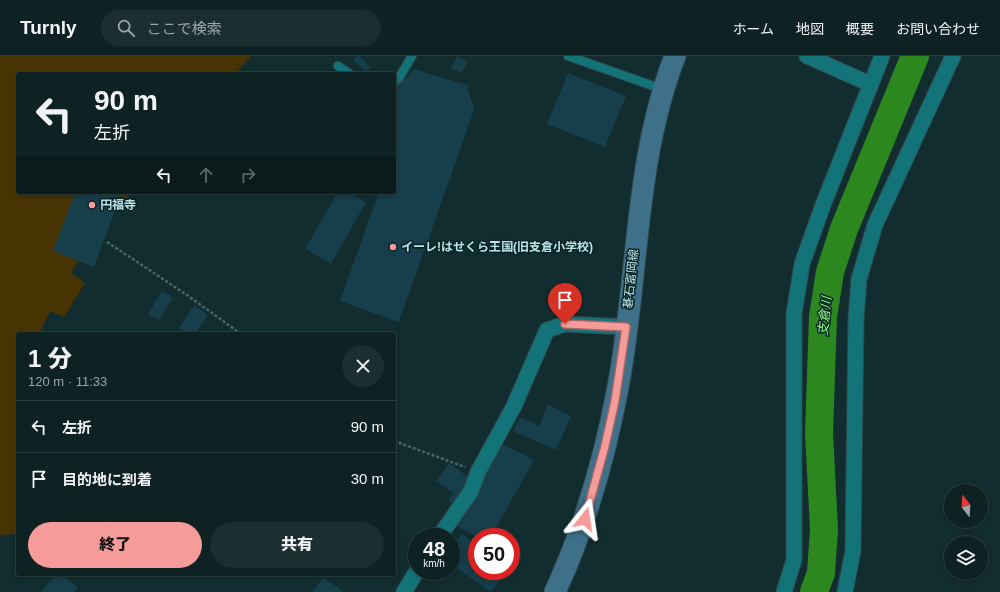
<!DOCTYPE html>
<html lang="ja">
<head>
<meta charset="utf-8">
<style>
	:root { --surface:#0e2223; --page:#1c2f30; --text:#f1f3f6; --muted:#9ba4a6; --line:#2e3f41; --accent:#f59b99 }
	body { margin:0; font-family:Arial,"Noto Sans JP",sans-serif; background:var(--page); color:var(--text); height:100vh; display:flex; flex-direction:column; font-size:15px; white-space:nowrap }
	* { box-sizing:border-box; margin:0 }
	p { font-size:13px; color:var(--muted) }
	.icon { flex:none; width:22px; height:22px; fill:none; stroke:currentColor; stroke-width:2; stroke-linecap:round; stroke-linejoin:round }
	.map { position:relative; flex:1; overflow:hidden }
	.details { position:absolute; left:16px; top:276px; width:380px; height:244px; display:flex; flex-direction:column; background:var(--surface); border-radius:4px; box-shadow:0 2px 6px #0003,0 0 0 1px var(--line) }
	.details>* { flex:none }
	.banner { position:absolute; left:16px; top:16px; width:380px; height:122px; border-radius:4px; box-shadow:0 2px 6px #0003,0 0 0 1px var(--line); background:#0e2223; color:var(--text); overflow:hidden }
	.needle { width:26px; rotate:343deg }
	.controls { position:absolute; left:944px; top:428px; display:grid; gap:8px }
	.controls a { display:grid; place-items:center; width:44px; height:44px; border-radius:50%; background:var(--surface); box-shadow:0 2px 6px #0003,0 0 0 1px var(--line); font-size:20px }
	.speed { position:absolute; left:408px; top:472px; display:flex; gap:8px; font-size:20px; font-weight:700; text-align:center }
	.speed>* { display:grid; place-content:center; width:52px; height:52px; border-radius:50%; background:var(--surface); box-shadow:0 2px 6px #0003,0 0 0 1px var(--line); line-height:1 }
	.speed small { font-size:10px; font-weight:400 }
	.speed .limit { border:6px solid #d22; background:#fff; color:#111 }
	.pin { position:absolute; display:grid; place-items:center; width:34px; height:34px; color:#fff; margin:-41px -17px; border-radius:50% 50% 50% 0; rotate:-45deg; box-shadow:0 0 4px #0007 }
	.pin .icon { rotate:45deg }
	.me { position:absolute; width:44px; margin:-22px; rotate:15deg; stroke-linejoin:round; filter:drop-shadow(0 0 3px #0008) }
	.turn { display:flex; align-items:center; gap:14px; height:84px; padding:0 12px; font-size:18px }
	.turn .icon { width:52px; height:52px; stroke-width:2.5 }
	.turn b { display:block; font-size:28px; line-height:34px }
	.lanes { display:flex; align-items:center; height:38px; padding:0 12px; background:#0003; justify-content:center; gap:20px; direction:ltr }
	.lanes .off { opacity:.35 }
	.round { display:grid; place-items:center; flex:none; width:42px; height:42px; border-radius:21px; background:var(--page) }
	.summary { display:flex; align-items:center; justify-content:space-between; height:68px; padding:0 12px }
	h1 { font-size:24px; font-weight:800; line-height:30px }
	.cta { display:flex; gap:8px; margin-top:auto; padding:8px 12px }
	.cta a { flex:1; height:46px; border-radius:24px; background:var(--accent); color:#111; font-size:16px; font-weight:800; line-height:46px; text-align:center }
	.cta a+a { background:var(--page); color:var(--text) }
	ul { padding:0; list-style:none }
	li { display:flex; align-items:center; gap:12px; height:52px; padding:0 12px; border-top:1px solid var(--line) }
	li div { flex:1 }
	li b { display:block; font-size:15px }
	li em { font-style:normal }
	header { display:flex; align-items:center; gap:24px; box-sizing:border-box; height:56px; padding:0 20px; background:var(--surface); border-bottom:1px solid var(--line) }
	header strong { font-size:19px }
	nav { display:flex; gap:22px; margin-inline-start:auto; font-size:14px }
	.search { width:280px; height:36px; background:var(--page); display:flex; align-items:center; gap:10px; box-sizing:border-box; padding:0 14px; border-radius:22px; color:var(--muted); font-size:15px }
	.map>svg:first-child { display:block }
	.green { fill:#483302 }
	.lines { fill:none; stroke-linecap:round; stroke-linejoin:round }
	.river { stroke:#2c881e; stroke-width:28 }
	.building { fill:#163e4b }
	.lane-casing { stroke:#314a4d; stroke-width:10 }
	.street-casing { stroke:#314a4d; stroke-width:17 }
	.secondary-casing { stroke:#314a4d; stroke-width:23 }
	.path { stroke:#476668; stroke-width:2.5; stroke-dasharray:3 2; stroke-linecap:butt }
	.lane { stroke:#127479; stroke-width:8 }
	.street { stroke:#127479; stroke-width:15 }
	.secondary { stroke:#3e7089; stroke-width:21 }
	.route-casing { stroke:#9f6563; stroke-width:10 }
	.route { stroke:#f59b99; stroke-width:7 }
	.poi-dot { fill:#f59b99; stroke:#072325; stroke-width:1.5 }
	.labels { text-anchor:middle; stroke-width:3; stroke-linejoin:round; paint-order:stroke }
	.poi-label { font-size:12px; font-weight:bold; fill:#bbe2e5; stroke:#072325; text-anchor:start }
	.street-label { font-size:12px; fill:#bbe2e5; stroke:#072325 }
	.water-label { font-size:13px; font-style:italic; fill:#90ff80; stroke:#072325 }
</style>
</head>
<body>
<header>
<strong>Turnly</strong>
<div class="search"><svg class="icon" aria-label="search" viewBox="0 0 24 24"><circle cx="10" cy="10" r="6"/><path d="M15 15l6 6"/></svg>ここで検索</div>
<nav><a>ホーム</a><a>地図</a><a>概要</a><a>お問い合わせ</a></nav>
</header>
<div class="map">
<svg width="1000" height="536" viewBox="0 0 1000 536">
	<rect width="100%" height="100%" fill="#122d2f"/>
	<polygon class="green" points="0,0 251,0 235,18 18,18 18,136 132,136 91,182 71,217 85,227 64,261 50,255 39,278 18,278 18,477 0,480"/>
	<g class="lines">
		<polyline class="river" points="814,536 821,517 824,473 819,377 823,261 830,216 844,173 915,0"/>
	</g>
	<g class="building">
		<polygon points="357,0 359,0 371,11 366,16 353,4"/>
		<polygon points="457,0 468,6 461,17 451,12"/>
		<polygon points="414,13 467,29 474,54 399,266 340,245 379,136 394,136 394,34"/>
		<polygon points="568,17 626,40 605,91 547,68"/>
		<polygon points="75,136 122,136 94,211 53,195"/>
		<polygon points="338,136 347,136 366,146 331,208 305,193"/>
		<polygon points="162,235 173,242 159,265 148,258"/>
		<polygon points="194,249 208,259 195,278 188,278 179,272"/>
		<polygon points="548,349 571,360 556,394 513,375 520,361 539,370"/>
		<polygon points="501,387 534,404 491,481 477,481 456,469"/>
		<polygon points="449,407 473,425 455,449 448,444 453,437 436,425"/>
		<polygon points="462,478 477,489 477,515 507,515 491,536 451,508 451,493"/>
		<polygon points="56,518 61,518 78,531 74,536 41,536"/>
		<polygon points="323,521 344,536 312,536"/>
	</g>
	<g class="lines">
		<g class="lane-casing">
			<g id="lane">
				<polyline points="568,0 662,33"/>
				<polyline points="338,10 350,18"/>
				<polyline points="394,26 399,22 412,0"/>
			</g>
		</g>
		<g class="street-casing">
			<g id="street">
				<polyline points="807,0 870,28"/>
				<polyline points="439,481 471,435 478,416 514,350 547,274 565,268 626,271"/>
				<polyline points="404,536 417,515"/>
				<polyline points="784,536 794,504 794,258 802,208 823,149 882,0"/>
				<polyline points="845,536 853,495 856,263 859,223 875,169 953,0"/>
			</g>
		</g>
		<g class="secondary-casing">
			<path id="secondary" d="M555 536C585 471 605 401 618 331 639 220 634 106 675 0"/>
		</g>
		<g class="path">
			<polyline points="107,186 187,239 241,278"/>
			<polyline points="394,385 465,411"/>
		</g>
		<use href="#lane" class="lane"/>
		<use href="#street" class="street"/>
		<use href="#secondary" class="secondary"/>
	</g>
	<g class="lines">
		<g class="route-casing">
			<polyline id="route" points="565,268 626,271 615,345 605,390 585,463"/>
		</g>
		<use href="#route" class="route"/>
	</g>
	<g class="poi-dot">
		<circle cx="92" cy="149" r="4"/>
		<circle cx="393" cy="191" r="4"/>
	</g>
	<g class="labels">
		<g class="poi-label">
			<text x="100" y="153">円福寺</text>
			<text x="401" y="195">イーレ!はせくら王国(旧支倉小学校)</text>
		</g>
		<g class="street-label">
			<text transform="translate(631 223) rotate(-84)" y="4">碁石富岡線</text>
		</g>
		<g class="water-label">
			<text transform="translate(824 260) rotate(-84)" y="5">支倉川</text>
		</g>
	</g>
</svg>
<div class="controls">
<a><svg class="needle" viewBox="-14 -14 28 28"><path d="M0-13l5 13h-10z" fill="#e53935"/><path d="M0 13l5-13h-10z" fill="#9ba4a6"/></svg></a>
<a><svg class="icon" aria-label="layers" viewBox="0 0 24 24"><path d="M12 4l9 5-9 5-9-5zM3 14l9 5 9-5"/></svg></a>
</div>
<div class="speed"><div>48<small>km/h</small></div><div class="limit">50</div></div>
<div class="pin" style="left:565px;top:268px;background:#d93025"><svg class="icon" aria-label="arrive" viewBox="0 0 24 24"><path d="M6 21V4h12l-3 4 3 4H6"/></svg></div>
<svg class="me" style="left:585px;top:463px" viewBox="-20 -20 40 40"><path d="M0-17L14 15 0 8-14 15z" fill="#f59b99" stroke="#fff" stroke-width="4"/></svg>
<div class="banner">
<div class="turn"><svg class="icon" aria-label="left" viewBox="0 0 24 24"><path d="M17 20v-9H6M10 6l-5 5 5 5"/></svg><div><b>90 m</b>左折</div></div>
<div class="lanes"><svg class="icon" aria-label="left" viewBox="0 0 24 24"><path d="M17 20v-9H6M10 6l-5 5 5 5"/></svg><svg class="icon off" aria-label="ahead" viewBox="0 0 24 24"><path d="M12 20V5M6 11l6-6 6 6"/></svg><svg class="icon off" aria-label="right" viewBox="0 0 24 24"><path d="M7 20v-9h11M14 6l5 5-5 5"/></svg></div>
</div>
<section class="details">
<div class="summary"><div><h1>1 分</h1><p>120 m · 11:33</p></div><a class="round"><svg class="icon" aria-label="close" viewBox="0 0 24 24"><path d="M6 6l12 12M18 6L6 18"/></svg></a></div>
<ul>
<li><svg class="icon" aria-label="left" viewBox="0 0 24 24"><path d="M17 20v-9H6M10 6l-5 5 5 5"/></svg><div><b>左折</b></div><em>90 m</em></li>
<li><svg class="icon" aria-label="arrive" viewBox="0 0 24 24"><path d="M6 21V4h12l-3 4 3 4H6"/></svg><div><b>目的地に到着</b></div><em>30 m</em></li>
</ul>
<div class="cta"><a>終了</a><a>共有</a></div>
</section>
</div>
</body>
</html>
